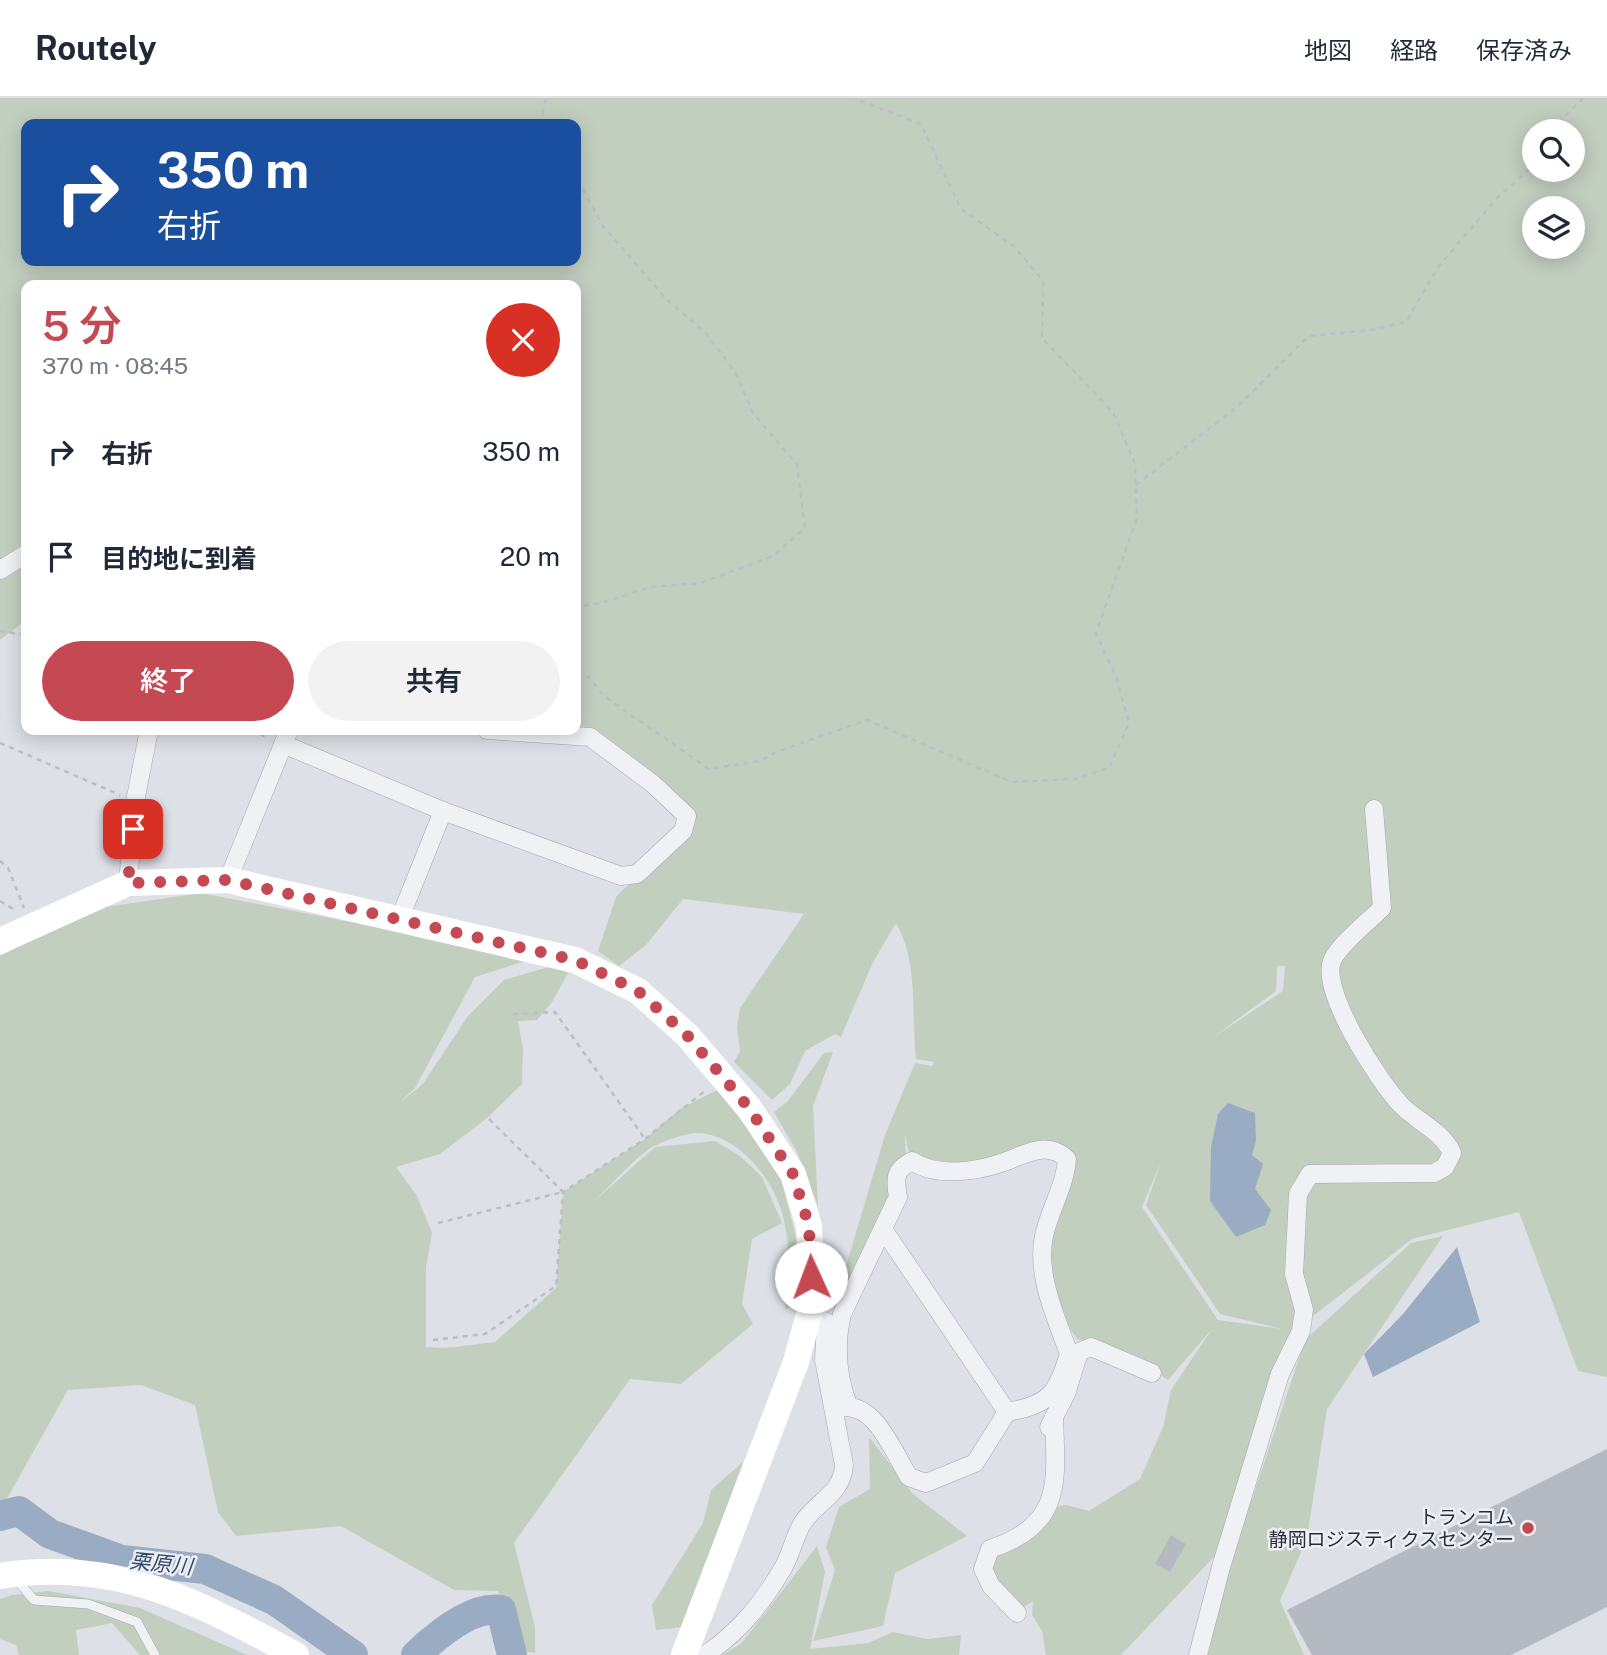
<!DOCTYPE html>
<html lang="ja">
<head>
<meta charset="utf-8">
<style>
	:root { --surface:#fff; --page:#f2f2f3; --text:#1f2937; --muted:#747a83; --line:#e0e1e3; --accent:#c44953 }
	body { margin:0; font-family:"Public Sans","Noto Sans JP",sans-serif; background:var(--page); color:var(--text); height:100vh; display:flex; flex-direction:column; font-size:26px; white-space:nowrap }
	* { box-sizing:border-box; margin:0 }
	p { font-size:23px; color:var(--muted) }
	.icon { flex:none; width:38px; height:38px; fill:none; stroke:currentColor; stroke-width:2; stroke-linecap:round; stroke-linejoin:round }
	.map { position:relative; flex:1; overflow:hidden }
	.details { position:absolute; left:21px; top:182px; width:560px; height:455px; display:flex; flex-direction:column; background:var(--surface); border-radius:14px; box-shadow:0 4px 18px #0003 }
	.details>* { flex:none }
	.hud { position:absolute; left:21px; top:21px; width:560px; height:147px; border-radius:14px; box-shadow:0 4px 18px #0003; background:#1a4fa0; color:#fff; overflow:hidden }
	.buttons { position:absolute; left:1522px; top:21px; display:grid; gap:14px }
	.buttons a { display:grid; place-items:center; width:63px; height:63px; border-radius:50%; background:var(--surface); box-shadow:0 4px 18px #0003; font-size:35px }
	.pin { position:absolute; display:grid; place-items:center; width:60px; height:60px; color:#fff; margin:-30px; border-radius:14px; box-shadow:0 4px 10px #0006 }
	.me { position:absolute; width:77px; margin:-38px; rotate:358deg; stroke-linejoin:round; filter:drop-shadow(0 0 5px #0008) }
	.turn { display:flex; align-items:center; gap:24px; height:147px; padding:0 21px; font-size:32px }
	.turn .icon { width:91px; height:91px; stroke-width:2.5 }
	.turn b { display:block; font-size:49px; line-height:60px }
	.round { display:grid; place-items:center; flex:none; width:74px; height:74px; border-radius:37px; background:var(--page) }
	.headline { display:flex; align-items:center; justify-content:space-between; height:119px; padding:0 21px }
	h1 { font-size:42px; font-weight:600; line-height:52px; color:var(--accent) }
	.cta { display:flex; gap:14px; margin-top:auto; padding:14px 21px }
	.cta a { flex:1; height:80px; border-radius:42px; background:var(--accent); color:#fff; font-size:28px; font-weight:600; line-height:80px; text-align:center }
	.cta a+a { background:var(--page); color:var(--text) }
	ul { padding:0; list-style:none }
	li { display:flex; align-items:center; gap:21px; height:105px; padding:0 21px }
	li div { flex:1 }
	li b { display:block; font-size:26px }
	li em { font-style:normal }
	header { display:flex; align-items:center; gap:42px; box-sizing:border-box; height:98px; padding:0 35px; background:var(--surface); border-bottom:2px solid var(--line) }
	header strong { font-size:33px }
	nav { display:flex; gap:38px; margin-inline-start:auto; font-size:24px }
	.map>svg:first-child { display:block }
	.green { fill:#c2cfbf; fill-rule:evenodd }
	.water { fill:#9aabc4 }
	.lines { fill:none; stroke-linecap:round; stroke-linejoin:round }
	.river { stroke:#9aabc4; stroke-width:30 }
	.building { fill:#b5b9c2 }
	.lane-casing { stroke:#a3a7af; stroke-width:10 }
	.street-casing { stroke:#a3a7af; stroke-width:19 }
	.path { stroke:#bcbec5; stroke-width:2.5; stroke-dasharray:5 5; stroke-linecap:butt }
	.lane { stroke:#f0f1f5; stroke-width:9 }
	.street { stroke:#f0f1f5; stroke-width:18 }
	.secondary { stroke:#fff; stroke-width:26 }
	.route { stroke:#c44953; stroke-width:12; stroke-dasharray:0 21.6 }
	.poi-dot { fill:#c44953; stroke:#eceff4; stroke-width:2.5 }
	.labels { text-anchor:middle; stroke-width:5; stroke-linejoin:round; paint-order:stroke }
	.poi-label { font-size:19px; fill:#282d3b; stroke:#eceff4; text-anchor:end }
	.water-label { font-size:21px; font-style:italic; fill:#354a6c; stroke:#eceff4 }
</style>
</head>
<body>
<header>
<strong>Routely</strong>
<nav><a>地図</a><a>経路</a><a>保存済み</a></nav>
</header>
<div class="map">
<svg width="1607" height="1557" viewBox="0 0 1607 1557">
	<rect width="100%" height="100%" fill="#dde0e6"/>
	<g class="green">
		<path d="M0 0H1607V1279L1578 1273 1519 1114 1412 1141 1294 1233 1229 1443 1121 1557H1046L1042 1533 1032 1517 1033 1503 1021 1511 983 1471 1045 1411 1066 1407 1089 1413 1140 1381 1163 1329 1171 1292 1212 1231 1168 1282 1112 1248 1077 1241 1061 1217 1047 1146 1068 1093 1053 1053 923 1071 909 1055 905 1036 906 1061 896 1102 826 1236 885 1037 915 965 932 968 934 964 916 961C911 916 919 865 896 825L873 864 841 939 835 936 805 953 790 986 772 1002 734 964 740 953 737 929 740 910 804 816 683 801 646 847 619 868 598 853 616 799 692 722 576 632V187H26V522L0 542ZM26 26H576V163H26ZM1535 33H1573V72H1535ZM1535 110H1573V149H1535ZM1277 868H1285L1283 893 1212 940 1276 893ZM1161 1064 1146 1107 1220 1216 1282 1231 1218 1222 1142 1109Z"/>
		<path d="M201 795 535 860 475 879 415 990 399 1005 422 987 468 918 504 882 552 868 568 875 552 904 537 922 518 923 523 951 522 986 487 1020 440 1056 396 1069 417 1098 432 1135 426 1170V1249L446 1250 495 1244 556 1190 563 1094 645 1041 680 1011 717 992 778 1068 799 1151 797 1204 785 1212C787 1183 791 1156 785 1127 778 1087 743 1039 700 1035 688 1034 664 1043 654 1048 637 1057 607 1092 591 1106L655 1049 715 1043 740 1058 762 1079 782 1125 752 1141 742 1206 753 1226 681 1286 630 1281 514 1445 535 1529V1555L520 1552 498 1493 454 1492 341 1428 236 1438 218 1414 195 1307 141 1287 68 1292 0 1413V858L91 811Z"/>
		<polygon points="833,954 813,1008 818,1108 797,1054 774,1014 787,1004 824,955"/>
		<polygon points="1443,1138 1327,1311 1307,1440 1280,1503 1304,1557 1206,1557 1224,1485 1305,1242 1411,1145"/>
		<polygon points="869,1339 913,1396 967,1438 895,1475 883,1528 813,1543 835,1472 826,1449 839,1409 870,1391"/>
		<polygon points="743,1364 683,1529 656,1532 652,1507 703,1425 711,1392"/>
		<polygon points="817,1448 825,1474 810,1551 868,1545 893,1534 928,1541 961,1537 959,1557 722,1557 741,1546"/>
		<polygon points="49,1493 140,1510 247,1557 140,1557 112,1525 76,1532 79,1557 19,1557 16,1547 0,1541 0,1501 12,1497"/>
	</g>
	<g class="water">
		<polygon points="1228,1005 1255,1015 1256,1043 1252,1057 1263,1066 1255,1091 1271,1112 1265,1127 1236,1139 1210,1103 1211,1049 1218,1016"/>
		<polygon points="1457,1149 1480,1224 1373,1279 1364,1256 1403,1216"/>
	</g>
	<g class="lines">
		<g class="river">
			<polyline points="0,1418 19,1413 50,1436 122,1462 205,1471 274,1502 353,1557"/>
			<path d="M416 1557C436 1538 472 1507 501 1512L512 1557"/>
		</g>
	</g>
	<g class="building">
		<polygon points="1607,1351 1607,1509 1511,1557 1312,1557 1287,1512"/>
		<polygon points="1171,1437 1186,1446 1170,1474 1155,1466"/>
	</g>
	<g class="lines">
		<g class="lane-casing">
			<polyline id="lane" points="20,1479 21,1487 34,1502 88,1506 137,1524 155,1557"/>
		</g>
		<g class="street-casing">
			<g id="street">
				<polyline points="0,472 26,456"/>
				<polyline points="283,646 443,713 621,778 637,776 683,733 687,718 653,686 590,639 487,632"/>
				<polyline points="228,782 289,632"/>
				<polyline points="128,785 135,704 149,632"/>
				<polyline points="400,820 443,713"/>
				<path d="M883 1131 1007 1314C1049 1307 1057 1296 1069 1256"/>
				<path d="M848 1307C837 1277 835 1246 842 1216L898 1099C895 1081 894 1072 912 1063 935 1079 975 1074 1001 1065 1023 1058 1046 1041 1067 1061 1065 1089 1050 1110 1044 1138 1035 1180 1060 1228 1073 1267"/>
				<path d="M837 1311C873 1298 893 1354 909 1379L926 1385 975 1365 1007 1314"/>
				<polyline points="1049,1329 1066,1296 1079,1254 1091,1249 1152,1275"/>
				<path d="M1017 1515 991 1488 983 1471 990 1451C1064 1426 1056 1384 1054 1319"/>
				<path d="M705 1557C739 1534 762 1506 783 1470 791 1456 794 1440 802 1426 816 1403 842 1397 844 1367L824 1262 826 1224 809 1216"/>
				<path d="M1198 1557 1221 1469 1280 1276 1301 1233 1304 1212 1294 1176 1298 1096 1310 1076 1434 1075 1445 1069 1452 1055C1442 1033 1418 1024 1402 1008 1380 986 1317 889 1333 861 1341 845 1368 824 1382 810L1374 711"/>
			</g>
		</g>
		<g class="path">
			<polyline points="540,26 546,0"/>
			<polyline points="1553,33 1558,25 1583,0"/>
			<polyline points="576,84 582,90 603,128 666,201 706,235 736,276 753,315 797,367 805,430 773,458 701,485 650,489 601,505 576,509"/>
			<polyline points="1136,387 1237,309 1309,238 1370,232 1406,224 1438,169 1497,100 1535,66"/>
			<polyline points="0,533 26,537"/>
			<polyline points="576,580 589,579 604,598 709,671 760,663 776,654 867,622 1012,684 1075,681 1109,670 1129,625 1116,579 1096,535 1137,420 1135,366 1113,314 1042,240 1043,183 1015,149 961,111 921,26 854,0"/>
			<polyline points="251,632 267,639"/>
			<polyline points="0,645 120,697"/>
			<polyline points="0,763 8,770 24,810"/>
			<polyline points="0,803 15,812"/>
			<polyline points="513,916 555,914 645,1041"/>
			<polyline points="489,1021 563,1094"/>
			<polyline points="438,1125 563,1094"/>
			<polyline points="433,1242 485,1236 556,1188 563,1094 645,1041 706,992"/>
		</g>
		<use href="#lane" class="lane"/>
		<use href="#street" class="street"/>
		<g class="secondary">
			<polyline points="0,843 128,785 228,782 575,862 638,893 687,937 749,1010 793,1076 809,1128 811,1179 809,1216 796,1264 684,1557"/>
			<path d="M0 1478C116 1459 198 1504 296 1557"/>
		</g>
	</g>
	<g class="lines">
		<polyline class="route" points="133,731 128,785 228,782 575,862 638,893 687,937 749,1010 793,1076 809,1128 811,1179"/>
	</g>
	<circle class="poi-dot" cx="1528" cy="1430" r="7"/>
	<g class="labels">
		<g class="poi-label">
			<text x="1514" y="1426">トランコム<tspan x="1514" dy="22">静岡ロジスティクスセンター</tspan></text>
		</g>
		<g class="water-label">
			<text transform="translate(161 1466) rotate(6)" y="7">栗原川</text>
		</g>
	</g>
</svg>
<div class="buttons">
<a><svg class="icon" aria-label="search" viewBox="0 0 24 24"><circle cx="10" cy="10" r="6"/><path d="M15 15l6 6"/></svg></a>
<a><svg class="icon" aria-label="layers" viewBox="0 0 24 24"><path d="M12 4l9 5-9 5-9-5zM3 14l9 5 9-5"/></svg></a>
</div>
<div class="pin" style="left:133px;top:731px;background:#d93025"><svg class="icon" aria-label="arrive" viewBox="0 0 24 24"><path d="M6 21V4h12l-3 4 3 4H6"/></svg></div>
<svg class="me" style="left:811px;top:1179px" viewBox="-20 -20 40 40"><circle r="19" fill="#fff"/><path d="M0-13L10 11 0 6-10 11z" fill="#c44953"/></svg>
<div class="hud">
<div class="turn"><svg class="icon" aria-label="right" viewBox="0 0 24 24"><path d="M7 20v-9h11M14 6l5 5-5 5"/></svg><div><b>350 m</b>右折</div></div>
</div>
<section class="details">
<div class="headline"><div><h1>5 分</h1><p>370 m · 08:45</p></div><a class="round" style="background:#d93025;color:#fff"><svg class="icon" aria-label="close" viewBox="0 0 24 24"><path d="M6 6l12 12M18 6L6 18"/></svg></a></div>
<ul>
<li><svg class="icon" aria-label="right" viewBox="0 0 24 24"><path d="M7 20v-9h11M14 6l5 5-5 5"/></svg><div><b>右折</b></div><em>350 m</em></li>
<li><svg class="icon" aria-label="arrive" viewBox="0 0 24 24"><path d="M6 21V4h12l-3 4 3 4H6"/></svg><div><b>目的地に到着</b></div><em>20 m</em></li>
</ul>
<div class="cta"><a>終了</a><a>共有</a></div>
</section>
</div>
</body>
</html>
